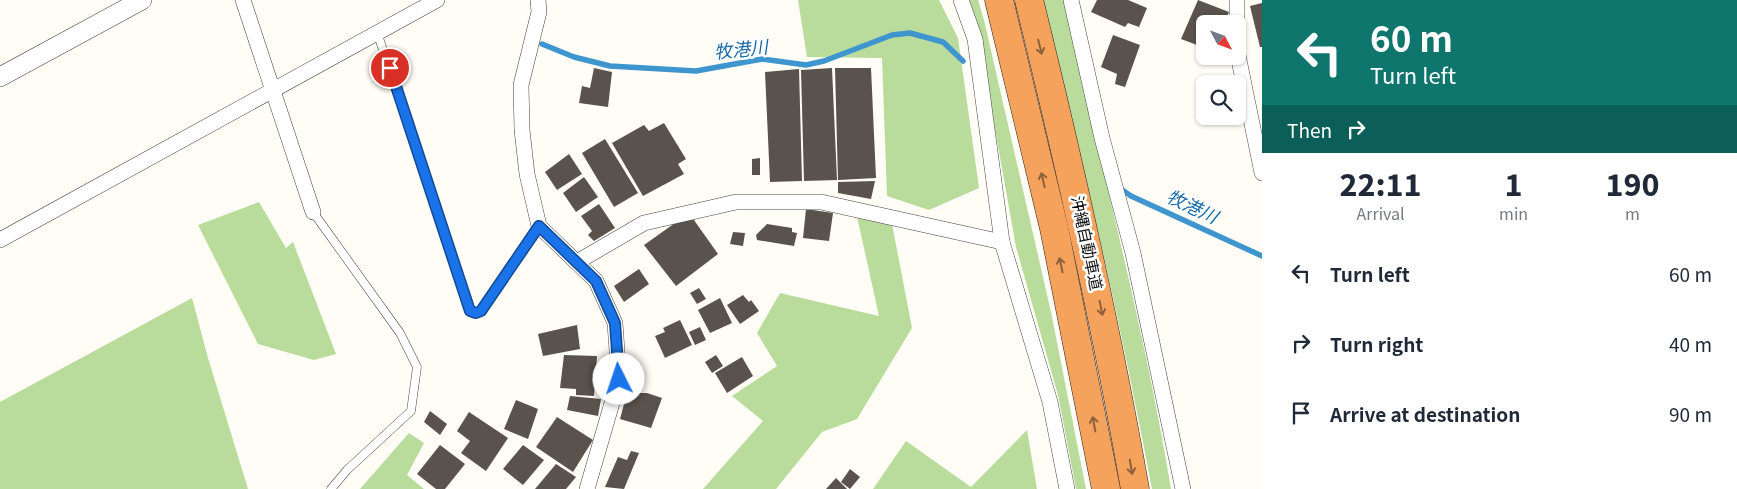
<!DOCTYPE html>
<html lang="en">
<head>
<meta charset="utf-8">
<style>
	:root { --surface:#fff; --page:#f6f6f7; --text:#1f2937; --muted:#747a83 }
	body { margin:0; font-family:Georgia,"Noto Sans JP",serif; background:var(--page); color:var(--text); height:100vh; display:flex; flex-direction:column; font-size:19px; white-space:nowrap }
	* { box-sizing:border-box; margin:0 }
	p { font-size:16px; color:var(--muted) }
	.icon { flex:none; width:28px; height:28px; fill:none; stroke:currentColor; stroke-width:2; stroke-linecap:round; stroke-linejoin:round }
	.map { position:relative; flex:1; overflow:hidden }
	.details { display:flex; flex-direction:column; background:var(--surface); width:475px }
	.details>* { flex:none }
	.hud { background:#0f766e; color:#fff; overflow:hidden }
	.needle { width:32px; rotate:131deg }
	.buttons { position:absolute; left:1196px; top:15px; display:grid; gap:10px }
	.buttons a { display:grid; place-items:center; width:50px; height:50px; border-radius:8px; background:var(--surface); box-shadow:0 1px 4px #0004; font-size:25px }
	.pin { position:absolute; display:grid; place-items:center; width:42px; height:42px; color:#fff; margin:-21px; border:2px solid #fff; border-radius:50%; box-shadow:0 1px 5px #0007 }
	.me { position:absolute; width:55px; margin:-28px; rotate:356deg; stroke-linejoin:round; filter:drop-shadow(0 0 4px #0008) }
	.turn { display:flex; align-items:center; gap:18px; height:105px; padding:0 25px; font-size:22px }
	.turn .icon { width:65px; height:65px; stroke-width:2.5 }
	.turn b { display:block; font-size:35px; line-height:42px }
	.then { display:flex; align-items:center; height:48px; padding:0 25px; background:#0003; gap:10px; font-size:19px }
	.eta { display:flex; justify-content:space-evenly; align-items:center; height:85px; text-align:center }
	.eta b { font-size:30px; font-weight:800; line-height:35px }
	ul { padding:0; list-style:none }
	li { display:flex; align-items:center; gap:15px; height:70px; padding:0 25px }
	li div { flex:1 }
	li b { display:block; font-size:19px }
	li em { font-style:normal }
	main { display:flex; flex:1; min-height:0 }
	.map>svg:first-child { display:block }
	.forest { fill:#b9dc9c }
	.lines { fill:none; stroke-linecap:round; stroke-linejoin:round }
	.stream { stroke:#3f96cf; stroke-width:5.5 }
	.building { fill:#5a524d }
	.service-casing { stroke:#444; stroke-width:9 }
	.minor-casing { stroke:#444; stroke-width:16 }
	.tertiary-casing { stroke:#444; stroke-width:20 }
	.motorway-casing { stroke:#222; stroke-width:29 }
	.service { stroke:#fff; stroke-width:8 }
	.minor { stroke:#fff; stroke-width:15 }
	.tertiary { stroke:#fff; stroke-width:19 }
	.motorway { stroke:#f5a25d; stroke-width:28 }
	.oneway { stroke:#8e613b }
	.route-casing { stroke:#114b97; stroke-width:12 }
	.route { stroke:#1a73e8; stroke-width:9 }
	.labels { text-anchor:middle; stroke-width:5; stroke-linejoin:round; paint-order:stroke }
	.street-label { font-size:16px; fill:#111; stroke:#fff }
	.water-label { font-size:18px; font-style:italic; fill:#1768a6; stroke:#fff }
</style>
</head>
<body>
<main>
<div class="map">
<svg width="1262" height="489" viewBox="0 0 1262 489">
	<rect width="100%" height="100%" fill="#fffdf5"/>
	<g class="forest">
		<polygon points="798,0 939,0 958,38 979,188 929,210 887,196 882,58 807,57"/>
		<polygon points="967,0 978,0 984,20 1051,312 1086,489 1076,489 1058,395 1016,247 976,23"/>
		<path d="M1041 0H1065C1099 163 1144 324 1171 489H1152C1121 325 1084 162 1041 0Z"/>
		<polygon points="259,202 286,248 293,242 336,354 314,360 258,344 198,225"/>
		<polygon points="856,212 892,224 912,328 857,419 822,432 776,489 703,489 763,421 732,396 777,366 757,333 780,293 879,316"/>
		<polygon points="192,298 208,358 248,489 0,489 0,402"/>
		<polygon points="1027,430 1037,489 873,489 906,441 971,487"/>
		<polygon points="409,433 424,443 407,475 424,489 360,489"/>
	</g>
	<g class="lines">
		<g class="stream">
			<polyline points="542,44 574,57 610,66 696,71 762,59 806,65 824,61 892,35 910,33 943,42 963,61"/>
			<polyline points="1118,187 1131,196 1262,256"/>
		</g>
	</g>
	<g class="building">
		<polygon points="1097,0 1128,0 1147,8 1139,27 1128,23 1125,27 1091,12"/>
		<polygon points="1198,0 1229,12 1224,24 1205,24 1205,48 1181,39"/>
		<polygon points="1262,3 1262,47 1260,47 1250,6"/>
		<polygon points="1113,35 1140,45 1125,87 1115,84 1117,74 1101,67"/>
		<polygon points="594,68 612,72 608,107 579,103 582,86 590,88"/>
		<polygon points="832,68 837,180 804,181 801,70"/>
		<polygon points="835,68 871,68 876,178 838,180"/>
		<polygon points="799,69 802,181 770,182 765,72"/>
		<polygon points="664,123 686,159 678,164 684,174 643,196 612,143 644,125 649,131"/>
		<polygon points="605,139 638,193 614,207 582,153"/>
		<polygon points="569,154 582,174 557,190 545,172"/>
		<polygon points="760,158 760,175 752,175 752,159"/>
		<polygon points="584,177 598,197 576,212 563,193"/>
		<polygon points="875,181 871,199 838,193 838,182"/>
		<polygon points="599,204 615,228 594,241 588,235 592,231 581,216"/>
		<polygon points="806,209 833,213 829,241 803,238"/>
		<polygon points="689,213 718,254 676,286 644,245"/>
		<polygon points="767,224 792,228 792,232 797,233 794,246 757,240 756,235"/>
		<polygon points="733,232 745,233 743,246 730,244"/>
		<polygon points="639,269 649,284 624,302 614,286"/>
		<polygon points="699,288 706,299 697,304 690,293"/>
		<polygon points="743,295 749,302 751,300 759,311 740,324 727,305"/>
		<polygon points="720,298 732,323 710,333 698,310"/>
		<polygon points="680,320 692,345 665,358 655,336 665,332 663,328"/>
		<polygon points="577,325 580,349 543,356 538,334"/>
		<polygon points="700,327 706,340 695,345 689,332"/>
		<polygon points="564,355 597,356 594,396 576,395 576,389 560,388"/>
		<polygon points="716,355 723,366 712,373 705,362"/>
		<polygon points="742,357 753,376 727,393 715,373"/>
		<polygon points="627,393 647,393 662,398 651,428 620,419"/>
		<polygon points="570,396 601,399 598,416 567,410"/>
		<polygon points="516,400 538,409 528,439 504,429"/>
		<polygon points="430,411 447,424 440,435 424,422"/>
		<polygon points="469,412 508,438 486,471 461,453 470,441 457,431"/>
		<polygon points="557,417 593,440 573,472 536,447"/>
		<polygon points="440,445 465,464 445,489 436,489 417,474"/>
		<polygon points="523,445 544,460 523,485 503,469"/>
		<polygon points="631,451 639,453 624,489 605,487 618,457 627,460"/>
		<polygon points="556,464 576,477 566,489 535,489"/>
		<polygon points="850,469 860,477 850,489 841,482"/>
		<polygon points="836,478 847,489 826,489"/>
	</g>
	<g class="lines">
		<g class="service-casing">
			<g id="service">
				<polyline points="377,32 470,311 476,313 481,311 539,226"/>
				<polyline points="313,212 400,333 417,367 411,411 347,470 331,489"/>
			</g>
		</g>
		<g class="minor-casing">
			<g id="minor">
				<polyline points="243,0 313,212"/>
				<polyline points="538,0 539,12 521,85 522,130 527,174 539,226 596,281 615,323 619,379 587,489"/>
				<polyline points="961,0 975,39 1002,242 1050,402 1067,489"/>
				<polyline points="1071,0 1102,138 1133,253 1183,489"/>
				<polyline points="1237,0 1237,24"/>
				<polyline points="1238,55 1262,173"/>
				<polyline points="0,240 437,0"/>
				<polyline points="577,262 644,223 736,202 821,202 1002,242"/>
			</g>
		</g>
		<g class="tertiary-casing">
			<polyline id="tertiary" points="0,77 142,0"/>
		</g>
		<g class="motorway-casing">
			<g id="motorway">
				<polyline points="999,0 1054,228 1106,489"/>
				<path d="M1029 0C1069 162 1106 324 1135 489"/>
			</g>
		</g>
		<use href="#service" class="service"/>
		<use href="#minor" class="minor"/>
		<use href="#tertiary" class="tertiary"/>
		<use href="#motorway" class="motorway"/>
	</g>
	<defs><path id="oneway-shaft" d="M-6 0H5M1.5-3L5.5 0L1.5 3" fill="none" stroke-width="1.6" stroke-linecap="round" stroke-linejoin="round" transform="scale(1.25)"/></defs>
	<g class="oneway">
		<use href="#oneway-shaft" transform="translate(1040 47) rotate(76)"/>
		<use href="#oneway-shaft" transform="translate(1043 180) rotate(-103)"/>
		<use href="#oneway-shaft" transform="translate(1061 265) rotate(-102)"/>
		<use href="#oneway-shaft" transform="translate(1101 308) rotate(78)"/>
		<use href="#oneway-shaft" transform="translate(1094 424) rotate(-100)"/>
		<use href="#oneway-shaft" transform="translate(1131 467) rotate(80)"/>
	</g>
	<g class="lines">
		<g class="route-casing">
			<polyline id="route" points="390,68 470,311 476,313 481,311 539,226 596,281 615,323 619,379"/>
		</g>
		<use href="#route" class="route"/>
	</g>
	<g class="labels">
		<g class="street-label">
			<text transform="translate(1087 243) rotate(78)" y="6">沖縄自動車道</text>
		</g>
		<g class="water-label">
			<text transform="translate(741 50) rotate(-6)" y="6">牧港川</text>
			<text transform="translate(1192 207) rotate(25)" y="6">牧港川</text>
		</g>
	</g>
</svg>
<div class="buttons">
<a><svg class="needle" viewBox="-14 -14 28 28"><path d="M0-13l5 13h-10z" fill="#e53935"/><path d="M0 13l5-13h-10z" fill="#747a83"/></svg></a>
<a><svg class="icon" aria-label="search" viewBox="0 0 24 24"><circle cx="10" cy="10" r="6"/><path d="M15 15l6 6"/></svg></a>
</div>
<div class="pin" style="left:390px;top:68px;background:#d93025"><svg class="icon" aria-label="arrive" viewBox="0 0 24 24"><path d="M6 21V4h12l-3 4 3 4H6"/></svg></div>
<svg class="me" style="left:619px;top:379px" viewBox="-20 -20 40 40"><circle r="19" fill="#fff"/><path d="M0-13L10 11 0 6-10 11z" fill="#1a73e8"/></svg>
</div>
<section class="details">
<div class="hud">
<div class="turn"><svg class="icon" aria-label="left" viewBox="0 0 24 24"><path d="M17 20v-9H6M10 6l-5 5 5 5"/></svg><div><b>60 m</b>Turn left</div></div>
<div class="then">Then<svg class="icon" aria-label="right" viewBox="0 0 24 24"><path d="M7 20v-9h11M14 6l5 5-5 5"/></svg></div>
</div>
<div class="eta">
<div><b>22:11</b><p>Arrival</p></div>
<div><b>1</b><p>min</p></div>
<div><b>190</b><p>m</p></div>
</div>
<ul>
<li><svg class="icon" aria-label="left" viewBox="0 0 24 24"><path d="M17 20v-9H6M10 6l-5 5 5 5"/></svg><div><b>Turn left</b></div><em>60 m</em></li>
<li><svg class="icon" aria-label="right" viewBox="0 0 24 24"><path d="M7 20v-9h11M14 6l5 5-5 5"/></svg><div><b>Turn right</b></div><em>40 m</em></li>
<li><svg class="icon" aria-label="arrive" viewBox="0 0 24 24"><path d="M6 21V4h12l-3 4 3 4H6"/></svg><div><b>Arrive at destination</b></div><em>90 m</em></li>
</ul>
</section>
</main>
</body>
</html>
